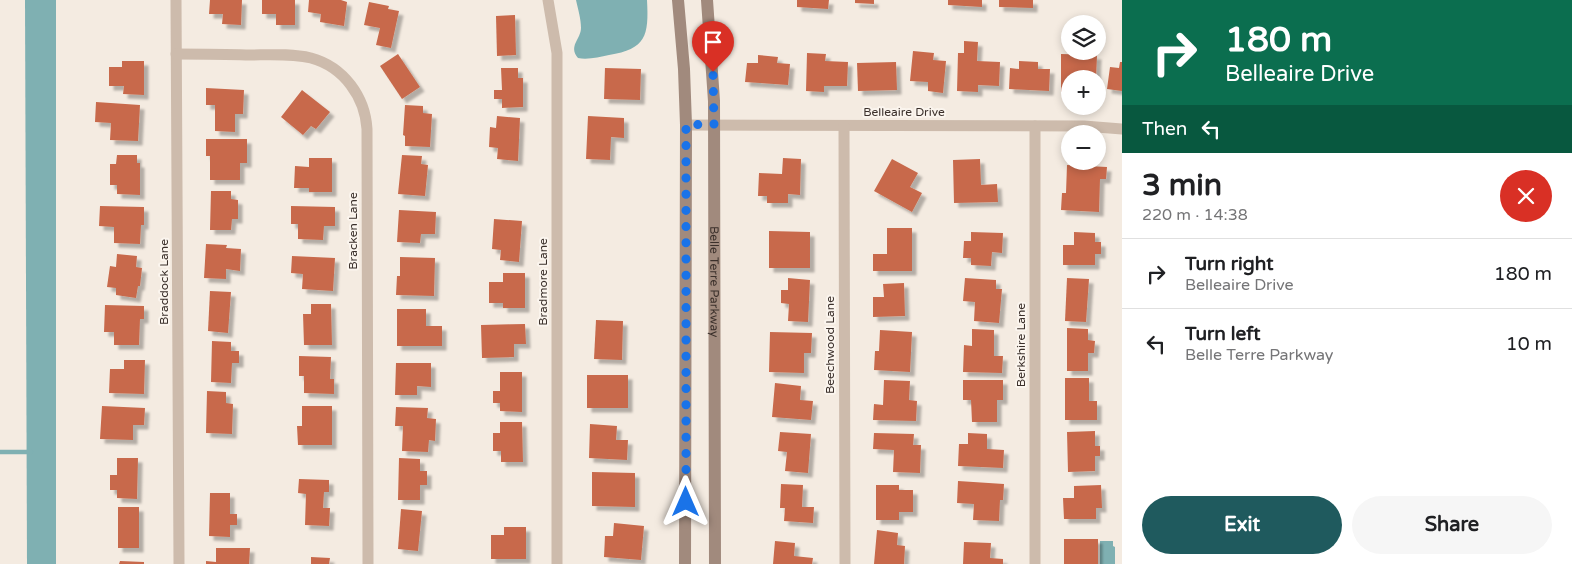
<!DOCTYPE html>
<html lang="en">
<head>
<meta charset="utf-8">
<style>
	:root { --surface:#fff; --page:#f6f6f6; --text:#202124; --muted:#757577; --line:#e0e0e0; --accent:#1f5a5e }
	body { margin:0; font-family:"Varela Round",sans-serif; background:var(--page); color:var(--text); height:100vh; display:flex; flex-direction:column; font-size:19px; white-space:nowrap }
	* { box-sizing:border-box; margin:0 }
	p { font-size:16px; color:var(--muted) }
	.icon { flex:none; width:28px; height:28px; fill:none; stroke:currentColor; stroke-width:2; stroke-linecap:round; stroke-linejoin:round }
	.map { position:relative; flex:1; overflow:hidden }
	.drawer { display:flex; flex-direction:column; background:var(--surface); width:450px }
	.drawer>* { flex:none }
	.banner { background:#0b6e4f; color:#fff; overflow:hidden }
	.tools { position:absolute; left:1061px; top:15px; display:grid; gap:10px }
	.tools a { display:grid; place-items:center; width:45px; height:45px; border-radius:50%; background:var(--surface); box-shadow:0 2px 8px #0003; font-size:25px }
	.pin { position:absolute; display:grid; place-items:center; width:42px; height:42px; color:#fff; margin:-51px -21px; border-radius:50% 50% 50% 0; rotate:-45deg; box-shadow:0 0 5px #0007 }
	.pin .icon { rotate:45deg }
	.me { position:absolute; width:55px; margin:-28px; rotate:0deg; stroke-linejoin:round; filter:drop-shadow(0 0 4px #0008) }
	.turn { display:flex; align-items:center; gap:18px; height:105px; padding:0 20px; font-size:22px }
	.turn .icon { width:65px; height:65px; stroke-width:2.5 }
	.turn b { display:block; font-size:35px; line-height:42px }
	.then { display:flex; align-items:center; height:48px; padding:0 20px; background:#0003; gap:10px; font-size:19px }
	.round { display:grid; place-items:center; flex:none; width:52px; height:52px; border-radius:26px; background:var(--page) }
	.overview { display:flex; align-items:center; justify-content:space-between; height:85px; padding:0 20px }
	h1 { font-size:30px; font-weight:700; line-height:38px }
	.primary-button { display:flex; gap:10px; margin-top:auto; padding:10px 20px }
	.primary-button a { flex:1; height:58px; border-radius:30px; background:var(--accent); color:#fff; font-size:20px; font-weight:700; line-height:58px; text-align:center }
	.primary-button a+a { background:var(--page); color:var(--text) }
	ul { padding:0; list-style:none }
	li { display:flex; align-items:center; gap:15px; height:70px; padding:0 20px; border-top:1px solid var(--line) }
	li div { flex:1 }
	li b { display:block; font-size:19px }
	li em { font-style:normal }
	main { display:flex; flex:1; min-height:0 }
	.map>svg:first-child { display:block }
	.water { fill:#7fb0b2 }
	.lines { fill:none; stroke-linecap:round; stroke-linejoin:round }
	.stream { stroke:#7fb0b2; stroke-width:4.5 }
	.building { fill:#c8694b; filter:url(#shadow) }
	.minor { stroke:#cdbbac; stroke-width:11 }
	.secondary { stroke:#a18a7d; stroke-width:12 }
	.route { stroke:#1a73e8; stroke-width:9; stroke-dasharray:0 16.2 }
	.labels { text-anchor:middle; stroke-width:4; stroke-linejoin:round; paint-order:stroke }
	.street-label { font-size:12px; fill:#3b302b; stroke:#fbf5ee }
</style>
</head>
<body>
<main>
<div class="map">
<svg width="1122" height="564" viewBox="0 0 1122 564">
	<defs>
		<filter id="shadow"><feDropShadow dx="4.5" dy="4.5" stdDeviation="1" flood-color="#0004"/></filter>
	</defs>
	<rect width="100%" height="100%" fill="#f4ebe1"/>
	<g class="water">
		<polygon points="25,0 56,0 56,564 27,564"/>
		<path d="M576 0H647C649 36 646 49 609 55 599 57 588 60 578 58 568 46 581 39 581 28 581 19 578 9 576 0Z"/>
		<polygon points="1100,541 1113,541 1113,546 1115,547 1115,564 1100,564"/>
	</g>
	<g class="lines">
		<polyline class="stream" points="0,452 31,452"/>
	</g>
	<g class="building">
		<polygon points="210,0 242,0 241,25 222,24 223,14 209,14"/>
		<polygon points="262,0 295,0 295,25 276,25 276,14 262,14"/>
		<polygon points="309,0 341,0 347,2 344,26 320,22 321,14 308,12"/>
		<polygon points="797,0 829,0 828,9 797,7"/>
		<polygon points="855,0 874,0 874,4 855,3"/>
		<polygon points="948,0 982,0 982,7 948,5"/>
		<polygon points="999,0 1033,0 1033,8 999,7"/>
		<polygon points="369,2 389,6 388,9 399,11 391,48 376,45 380,28 364,25"/>
		<polygon points="515,15 516,55 497,56 496,16"/>
		<polygon points="964,41 978,42 977,61 1000,62 999,86 978,85 978,92 957,91 958,53 964,53"/>
		<polygon points="913,51 934,53 933,60 946,61 943,93 928,91 928,82 910,81"/>
		<polygon points="807,53 826,54 825,61 848,62 847,86 824,86 824,92 806,91"/>
		<polygon points="398,54 420,87 402,99 380,66"/>
		<polygon points="1061,54 1097,55 1096,79 1070,79 1070,92 1061,92"/>
		<polygon points="758,55 778,57 777,63 790,64 788,85 745,82 747,63 758,63"/>
		<polygon points="122,61 144,61 144,95 123,94 124,86 109,86 109,67 122,67"/>
		<polygon points="1019,61 1038,62 1038,69 1050,69 1049,91 1009,89 1010,68 1019,69"/>
		<polygon points="896,62 897,90 858,91 857,63"/>
		<polygon points="1120,62 1122,62 1122,91 1107,89 1110,67 1119,68"/>
		<polygon points="501,68 518,68 518,78 523,78 523,107 502,108 502,99 494,99 494,90 502,90"/>
		<polygon points="605,68 641,69 640,100 604,99"/>
		<polygon points="206,88 244,90 243,114 235,114 235,132 215,131 215,105 206,105"/>
		<polygon points="302,90 330,112 316,129 311,126 303,135 281,117"/>
		<polygon points="96,102 140,105 138,141 110,140 111,123 95,122"/>
		<polygon points="405,105 423,106 423,113 432,114 430,147 405,146 405,136 403,135"/>
		<polygon points="497,116 520,118 518,161 497,159 498,148 489,147 490,127 496,128"/>
		<polygon points="588,116 624,118 624,138 611,137 610,160 586,159"/>
		<polygon points="206,139 247,139 247,163 240,163 240,180 210,180 210,156 206,156"/>
		<polygon points="117,155 137,155 137,163 140,163 140,195 117,194 117,185 110,185 110,164 116,164"/>
		<polygon points="402,155 422,156 421,164 428,165 425,196 398,194"/>
		<polygon points="309,158 332,158 332,192 309,192 309,188 294,188 295,166 309,167"/>
		<polygon points="783,158 801,159 800,195 788,194 788,203 767,203 767,196 758,196 759,173 782,174"/>
		<polygon points="892,159 918,173 910,187 922,193 912,212 874,191"/>
		<polygon points="980,159 981,185 997,184 998,202 954,203 953,160"/>
		<polygon points="1067,165 1107,167 1106,179 1100,179 1099,212 1061,210 1062,193 1066,193"/>
		<polygon points="211,191 231,191 231,199 238,200 238,219 232,219 231,230 210,230"/>
		<polygon points="100,206 144,207 144,225 141,225 140,244 114,243 114,227 99,226"/>
		<polygon points="291,206 335,207 335,226 324,226 323,240 298,239 298,224 291,224"/>
		<polygon points="399,210 436,212 435,234 421,234 420,243 397,242"/>
		<polygon points="494,219 522,221 519,262 500,260 501,250 492,249"/>
		<polygon points="887,228 912,228 912,271 873,271 873,254 887,254"/>
		<polygon points="769,231 810,232 810,268 769,268"/>
		<polygon points="971,232 1003,233 1002,253 992,252 991,266 971,265 971,258 963,258 964,241 971,241"/>
		<polygon points="1074,232 1095,233 1095,242 1101,242 1101,254 1095,254 1095,265 1063,265 1063,245 1074,245"/>
		<polygon points="206,244 227,245 226,248 241,249 240,271 226,269 226,279 204,278"/>
		<polygon points="117,254 137,256 136,267 142,268 140,286 138,286 136,298 116,295 116,288 107,287 110,266 116,267"/>
		<polygon points="292,256 335,258 333,291 302,289 303,274 291,273"/>
		<polygon points="400,257 435,258 434,296 396,295 397,276 400,276"/>
		<polygon points="503,273 525,273 525,308 503,308 503,303 489,303 489,282 503,282"/>
		<polygon points="788,278 810,280 808,322 788,321 789,304 781,303 781,290 788,290"/>
		<polygon points="965,278 996,280 996,289 1002,289 999,323 974,321 975,302 963,301"/>
		<polygon points="1067,278 1089,279 1086,322 1065,321"/>
		<polygon points="904,283 905,316 873,317 873,297 884,297 883,284"/>
		<polygon points="210,291 231,292 228,333 208,331"/>
		<polygon points="311,304 331,304 332,345 304,345 303,314 311,314"/>
		<polygon points="105,305 144,306 144,319 140,319 139,345 114,345 114,332 104,332"/>
		<polygon points="397,309 426,309 426,326 442,326 442,346 397,346"/>
		<polygon points="596,320 623,321 622,360 594,359"/>
		<polygon points="525,324 526,344 514,344 514,357 482,358 481,325"/>
		<polygon points="1067,328 1088,329 1088,340 1095,341 1094,353 1088,353 1088,371 1067,371"/>
		<polygon points="972,329 994,330 994,356 1003,356 1002,373 963,372 964,345 972,346"/>
		<polygon points="880,330 912,332 910,372 874,370 875,351 879,351"/>
		<polygon points="770,332 812,333 811,353 804,353 804,373 769,372"/>
		<polygon points="212,341 231,342 231,351 239,351 239,363 232,363 231,383 211,382"/>
		<polygon points="299,356 331,357 330,379 334,379 334,394 304,393 304,376 299,376"/>
		<polygon points="124,360 145,360 144,394 109,393 110,369 124,369"/>
		<polygon points="396,363 431,363 431,387 417,386 417,395 395,395"/>
		<polygon points="500,372 522,372 522,412 500,411 500,403 493,403 493,391 500,391"/>
		<rect x="587" y="375" width="41" height="33"/>
		<polygon points="1065,378 1089,378 1089,401 1097,401 1097,420 1065,420"/>
		<polygon points="884,380 910,381 909,400 917,401 916,421 873,420 874,404 883,405"/>
		<polygon points="963,380 1003,380 1003,400 997,400 997,422 972,422 971,400 963,400"/>
		<polygon points="775,383 801,386 800,400 813,401 811,420 772,417"/>
		<polygon points="207,391 226,392 226,403 233,404 232,434 206,433"/>
		<polygon points="102,406 145,408 144,425 133,425 133,440 100,439"/>
		<polygon points="302,406 332,406 332,445 298,445 297,426 302,426"/>
		<polygon points="396,407 428,408 427,418 436,419 435,441 429,440 428,452 402,451 403,426 395,426"/>
		<polygon points="500,422 522,422 523,462 501,462 501,451 493,451 493,433 500,433"/>
		<polygon points="590,424 617,426 616,440 628,440 627,460 589,458"/>
		<polygon points="1095,431 1095,446 1100,446 1100,456 1095,456 1095,471 1068,472 1067,432"/>
		<polygon points="780,432 811,434 808,473 785,471 787,452 778,451"/>
		<polygon points="874,433 914,434 913,445 921,445 920,473 893,472 894,450 873,449"/>
		<polygon points="968,433 987,434 987,449 1004,450 1003,468 958,466 959,444 968,444"/>
		<polygon points="117,458 138,458 137,499 117,498 117,490 110,490 110,475 117,475"/>
		<polygon points="399,458 420,459 420,471 427,471 427,485 420,485 420,500 398,500"/>
		<polygon points="592,472 635,473 635,507 592,506"/>
		<polygon points="299,479 329,480 329,492 324,492 323,508 330,508 329,526 305,525 306,494 298,493"/>
		<polygon points="958,481 1004,484 1003,500 1000,500 999,521 973,520 974,504 957,503"/>
		<polygon points="781,484 803,485 802,507 814,507 813,523 784,521 785,508 780,508"/>
		<polygon points="876,485 899,485 899,490 913,490 913,512 899,512 899,520 876,520"/>
		<polygon points="1101,485 1102,508 1096,508 1096,519 1064,519 1063,498 1074,498 1074,486"/>
		<polygon points="210,493 230,493 230,514 237,514 237,525 230,525 230,537 209,536"/>
		<rect x="118" y="507" width="21" height="41"/>
		<polygon points="401,509 422,511 418,551 398,549"/>
		<polygon points="614,523 644,526 641,560 604,557 605,536 613,536"/>
		<polygon points="504,527 526,527 526,559 491,559 491,535 504,535"/>
		<polygon points="877,530 898,533 897,545 905,546 904,564 874,564"/>
		<rect x="1064" y="539" width="34" height="25"/>
		<polygon points="775,541 795,543 794,556 813,558 812,564 773,564"/>
		<polygon points="964,542 991,543 990,558 1003,559 1003,564 963,564"/>
		<polygon points="216,548 250,548 249,564 206,564 206,561 216,562"/>
		<polygon points="311,557 330,558 329,564 311,564"/>
		<polygon points="120,561 144,562 144,564 119,564"/>
	</g>
	<g class="lines">
		<g class="minor">
			<polyline points="176,0 179,564"/>
			<polyline points="548,0 557,53 557,564"/>
			<path d="M176 54C200 54 223 54 246 55 267 55 290 53 311 58 344 67 365 97 367 129L368 564"/>
			<polyline points="686,125 1084,126 1122,129"/>
			<polyline points="844,126 845,564"/>
			<polyline points="1035,564 1035,126"/>
		</g>
		<g class="secondary">
			<polyline points="678,0 684,69 686,125 685,564"/>
			<path id="s1" d="M707 0 714 101 715 564"/>
		</g>
	</g>
	<g class="lines">
		<polyline class="route" points="686,502 686,125 714,124 713,72"/>
	</g>
	<g class="labels">
		<g class="street-label">
			<text x="904" y="116">Belleaire Drive</text>
			<text transform="translate(353 231) rotate(-90)" y="4">Bracken Lane</text>
			<text transform="translate(164 282) rotate(-90)" y="4">Braddock Lane</text>
			<text transform="translate(543 282) rotate(-90)" y="4">Bradmore Lane</text>
			<text dy="4" stroke="none"><textPath href="#s1" startOffset="282">Belle Terre Parkway</textPath></text>
			<text transform="translate(830 345) rotate(-90)" y="4">Beechwood Lane</text>
			<text transform="translate(1021 345) rotate(-90)" y="4">Berkshire Lane</text>
		</g>
	</g>
</svg>
<div class="tools">
<a><svg class="icon" aria-label="layers" viewBox="0 0 24 24"><path d="M12 4l9 5-9 5-9-5zM3 14l9 5 9-5"/></svg></a>
<a>+</a>
<a>−</a>
</div>
<div class="pin" style="left:713px;top:72px;background:#d93025"><svg class="icon" aria-label="arrive" viewBox="0 0 24 24"><path d="M6 21V4h12l-3 4 3 4H6"/></svg></div>
<svg class="me" style="left:686px;top:502px" viewBox="-20 -20 40 40"><path d="M0-17L14 15 0 8-14 15z" fill="#1a73e8" stroke="#fff" stroke-width="4"/></svg>
</div>
<section class="drawer">
<div class="banner">
<div class="turn"><svg class="icon" aria-label="right" viewBox="0 0 24 24"><path d="M7 20v-9h11M14 6l5 5-5 5"/></svg><div><b>180 m</b>Belleaire Drive</div></div>
<div class="then">Then<svg class="icon" aria-label="left" viewBox="0 0 24 24"><path d="M17 20v-9H6M10 6l-5 5 5 5"/></svg></div>
</div>
<div class="overview"><div><h1>3 min</h1><p>220 m · 14:38</p></div><a class="round" style="background:#d93025;color:#fff"><svg class="icon" aria-label="close" viewBox="0 0 24 24"><path d="M6 6l12 12M18 6L6 18"/></svg></a></div>
<ul>
<li><svg class="icon" aria-label="right" viewBox="0 0 24 24"><path d="M7 20v-9h11M14 6l5 5-5 5"/></svg><div><b>Turn right</b><p>Belleaire Drive</p></div><em>180 m</em></li>
<li><svg class="icon" aria-label="left" viewBox="0 0 24 24"><path d="M17 20v-9H6M10 6l-5 5 5 5"/></svg><div><b>Turn left</b><p>Belle Terre Parkway</p></div><em>10 m</em></li>
</ul>
<div class="primary-button"><a>Exit</a><a>Share</a></div>
</section>
</main>
</body>
</html>
